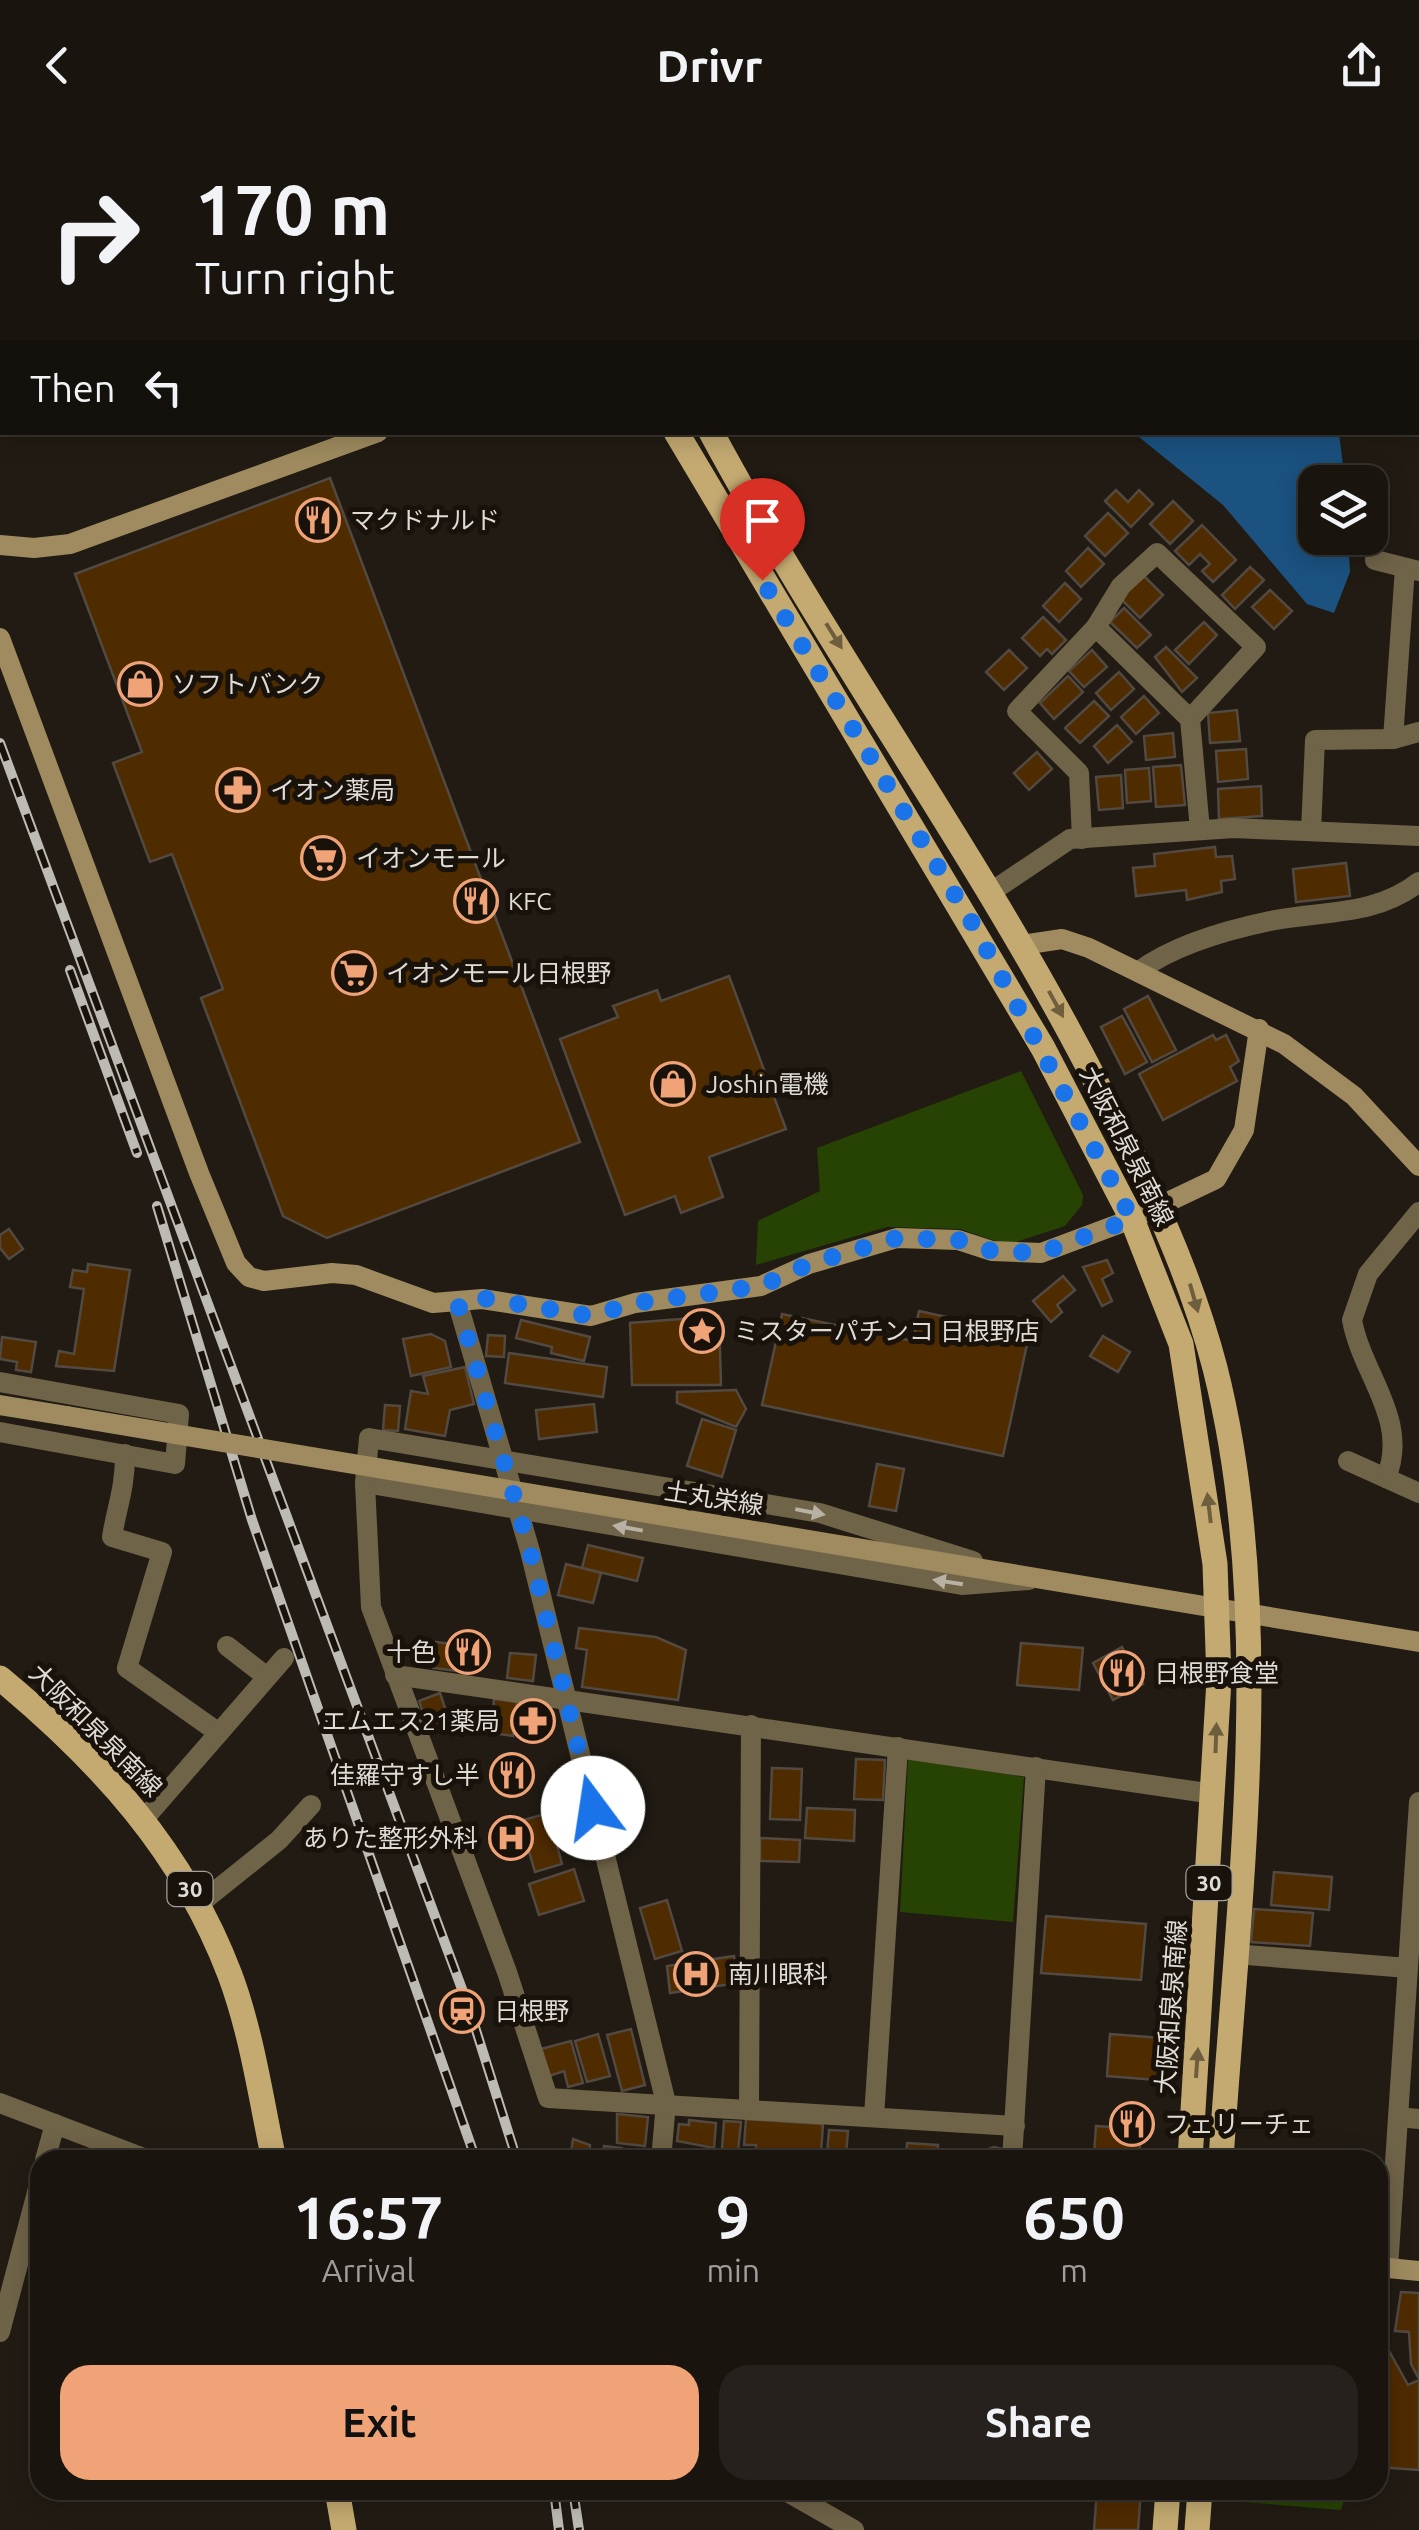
<!DOCTYPE html>
<html lang="en">
<head>
<meta charset="utf-8">
<style>
	:root { --surface:#19140e; --page:#26211c; --text:#f1f3f6; --muted:#9f9e9e; --line:#37332e; --accent:#efa377 }
	body { margin:0; font-family:Ubuntu,"Noto Sans JP",sans-serif; background:var(--page); color:var(--text); height:100vh; display:flex; flex-direction:column; font-size:38px; white-space:nowrap }
	* { box-sizing:border-box; margin:0 }
	p { font-size:32px; color:var(--muted) }
	.icon { flex:none; width:55px; height:55px; fill:none; stroke:currentColor; stroke-width:2; stroke-linecap:round; stroke-linejoin:round }
	.map { position:relative; flex:1; overflow:hidden }
	.drawer { position:absolute; left:30px; top:2020px; width:1358px; height:350px; display:flex; flex-direction:column; background:var(--surface); border-radius:30px; box-shadow:0 5px 25px #0003,0 0 0 2px var(--line) }
	.drawer>* { flex:none }
	.banner { position:absolute; left:0px; top:0px; width:1420px; height:305px; box-shadow:0 5px 25px #0003,0 0 0 2px var(--line); background:#19140e; color:var(--text); overflow:hidden }
	.buttons { position:absolute; left:1298px; top:335px; display:grid; gap:20px }
	.buttons a { display:grid; place-items:center; width:90px; height:90px; border-radius:20px; background:var(--surface); box-shadow:0 5px 25px #0003,0 0 0 2px var(--line); font-size:50px }
	.pin { position:absolute; display:grid; place-items:center; width:85px; height:85px; color:#fff; margin:-102px -42px; border-radius:50% 50% 50% 0; rotate:-45deg; box-shadow:0 0 10px #0007 }
	.pin .icon { rotate:45deg }
	.me { position:absolute; width:110px; margin:-55px; rotate:346deg; stroke-linejoin:round; filter:drop-shadow(0 0 8px #0008) }
	.turn { display:flex; align-items:center; gap:35px; height:210px; padding:0 30px; font-size:45px }
	.turn .icon { width:130px; height:130px; stroke-width:2.5 }
	.turn b { display:block; font-size:70px; line-height:85px }
	.then { display:flex; align-items:center; height:95px; padding:0 30px; background:#0003; gap:20px; font-size:38px }
	.eta { display:flex; justify-content:space-evenly; align-items:center; height:170px; text-align:center }
	.eta b { font-size:60px; font-weight:700; line-height:70px }
	.action { display:flex; gap:20px; margin-top:auto; padding:20px 30px }
	.action a { flex:1; height:115px; border-radius:30px; background:var(--accent); color:#111; font-size:40px; font-weight:700; line-height:115px; text-align:center }
	.action a+a { background:var(--page); color:var(--text) }
	header { display:flex; justify-content:space-between; align-items:center; height:130px; padding:0 30px; background:var(--surface); font-size:45px; font-weight:700 }
	.map>svg:first-child { display:block }
	.green { fill:#274303 }
	.water { fill:#1b5280 }
	.building { fill:#4f2b00; stroke:#524941; stroke-width:2.5 }
	.lines { fill:none; stroke-linecap:round; stroke-linejoin:round }
	.street { stroke:#6f6348; stroke-width:20 }
	.secondary { stroke:#9f8b5f; stroke-width:20 }
	.primary { stroke:#c4aa71; stroke-width:25 }
	.rail-casing { stroke:#bebab4; stroke-width:10 }
	.rail { stroke:#18120b; stroke-width:6; stroke-dasharray:19; stroke-linecap:butt }
	.secondary-bridge { stroke:#9f8b5f; stroke-width:20 }
	.oneway { fill:#6e5e3e }
	.oneway2 { fill:#b8b1a4 }
	.route { stroke:#1a73e8; stroke-width:18; stroke-dasharray:0 32.4 }
	.labels { text-anchor:middle; stroke-width:10; stroke-linejoin:round; paint-order:stroke }
	.shield { fill:#18120b; stroke:#a39f98; stroke-width:2.5 }
	.shield-label { font-size:22px; font-weight:bold; fill:#dfdbd5 }
	.poi-label { font-size:25px; fill:#dfdbd5; stroke:#18120b; text-anchor:start }
	.street-label { font-size:25px; fill:#dfdbd5; stroke:#18120b }
</style>
</head>
<body>
<header><svg class="icon" aria-label="back" viewBox="0 0 24 24"><path d="M15 5l-7 7 7 7"/></svg>Drivr<svg class="icon" aria-label="share" viewBox="0 0 24 24"><path d="M12 15V3M7 8l5-5 5 5M5 13v7h14v-7"/></svg></header>
<div class="map">
<svg width="1419" height="2400" viewBox="0 0 1419 2400">
	<rect width="100%" height="100%" fill="#211b13"/>
	<g class="green">
		<polygon points="1021,941 1083,1065 1082,1075 1065,1096 1007,1115 960,1099 887,1097 756,1135 758,1091 820,1061 817,1018"/>
		<polygon points="908,1629 1024,1647 1013,1792 900,1782"/>
		<polygon points="1220,2360 1347,2360 1341,2380 1219,2370"/>
	</g>
	<g class="water">
		<polygon points="1201,0 1419,0 1419,23 1418,2"/>
		<polygon points="1134,303 1339,303 1345,352 1315,352 1315,408 1348,408 1350,442 1334,483 1307,474 1223,375"/>
	</g>
	<g class="building">
		<polygon points="330,348 580,1012 327,1108 283,1086 201,868 223,859 172,724 150,732 113,633 142,622 75,444"/>
		<polygon points="1116,360 1128,372 1139,360 1153,374 1131,397 1105,371"/>
		<polygon points="1173,371 1193,391 1170,414 1150,394"/>
		<polygon points="1108,383 1128,403 1105,426 1085,406"/>
		<polygon points="1202,395 1236,430 1213,452 1202,441 1210,434 1200,424 1189,435 1175,421"/>
		<polygon points="1088,418 1104,434 1081,457 1066,441"/>
		<polygon points="1250,437 1264,450 1235,479 1222,465"/>
		<polygon points="1143,445 1163,465 1140,488 1120,468"/>
		<polygon points="1065,453 1081,469 1059,492 1043,476"/>
		<polygon points="1270,460 1292,481 1274,499 1252,477"/>
		<polygon points="1124,478 1151,505 1137,518 1110,492"/>
		<polygon points="1043,487 1066,510 1052,524 1047,519 1040,526 1022,508"/>
		<polygon points="1204,492 1217,505 1189,534 1175,520"/>
		<polygon points="1166,517 1197,548 1182,562 1155,527"/>
		<polygon points="1009,520 1027,538 1004,560 986,542"/>
		<polygon points="1092,520 1107,537 1084,557 1069,541"/>
		<polygon points="1119,542 1134,559 1111,580 1096,563"/>
		<polygon points="1068,546 1083,562 1054,589 1040,573"/>
		<polygon points="1144,566 1159,583 1136,604 1121,587"/>
		<polygon points="1094,571 1109,586 1080,613 1065,598"/>
		<polygon points="1237,580 1240,611 1210,613 1208,583"/>
		<polygon points="1117,595 1132,612 1108,633 1094,616"/>
		<polygon points="1173,603 1175,627 1146,630 1144,606"/>
		<polygon points="1246,619 1248,649 1218,652 1216,621"/>
		<polygon points="1037,622 1052,639 1029,660 1014,643"/>
		<polygon points="1181,635 1185,675 1156,677 1153,637"/>
		<polygon points="1149,638 1151,671 1127,673 1125,640"/>
		<polygon points="1121,645 1123,678 1099,680 1096,647"/>
		<polygon points="1261,656 1262,686 1219,689 1218,659"/>
		<polygon points="1215,717 1216,727 1232,726 1235,749 1221,751 1222,762 1187,770 1186,760 1136,766 1133,738 1155,736 1154,724"/>
		<polygon points="1346,733 1350,766 1296,772 1293,739"/>
		<polygon points="729,846 786,999 709,1027 723,1067 681,1083 675,1066 625,1085 560,909 618,887 613,876 657,860 661,871"/>
		<polygon points="1148,866 1176,920 1152,932 1124,879"/>
		<polygon points="1122,886 1147,932 1125,944 1101,897"/>
		<polygon points="1213,905 1216,910 1226,905 1239,931 1230,937 1237,951 1163,990 1139,944"/>
		<polygon points="9,1099 23,1119 9,1129 0,1118 0,1105"/>
		<polygon points="1107,1130 1113,1143 1102,1149 1112,1171 1102,1176 1083,1137"/>
		<polygon points="88,1134 130,1140 114,1241 56,1236 59,1221 74,1224 84,1159 70,1157 73,1140 87,1142"/>
		<polygon points="1063,1146 1075,1160 1057,1175 1062,1182 1051,1192 1033,1171"/>
		<polygon points="919,1181 1029,1205 1003,1326 762,1275 782,1184 913,1211"/>
		<polygon points="719,1186 721,1255 632,1255 630,1193"/>
		<polygon points="521,1190 590,1207 584,1231 551,1223 552,1217 516,1208"/>
		<polygon points="431,1204 445,1211 451,1237 411,1246 403,1209"/>
		<polygon points="488,1205 505,1206 504,1227 486,1226"/>
		<polygon points="1103,1206 1130,1222 1118,1242 1090,1226"/>
		<polygon points="2,1207 36,1212 31,1242 16,1240 17,1232 0,1229"/>
		<polygon points="509,1223 607,1237 603,1267 505,1253"/>
		<polygon points="465,1237 474,1274 450,1280 445,1306 405,1299 411,1261 428,1264 423,1246"/>
		<polygon points="736,1260 746,1279 736,1297 677,1273 677,1262"/>
		<polygon points="594,1274 597,1302 539,1309 536,1280"/>
		<polygon points="385,1275 400,1276 398,1301 383,1300"/>
		<polygon points="702,1289 736,1300 722,1347 687,1336"/>
		<polygon points="877,1334 904,1339 896,1381 869,1376"/>
		<polygon points="588,1415 643,1428 637,1451 582,1438"/>
		<polygon points="566,1434 601,1443 593,1473 558,1465"/>
		<polygon points="579,1498 656,1507 686,1520 678,1570 582,1557 587,1520 576,1518"/>
		<polygon points="436,1512 461,1515 458,1541 433,1538"/>
		<polygon points="1021,1513 1083,1518 1079,1560 1017,1555"/>
		<polygon points="1122,1517 1143,1554 1113,1570 1093,1533"/>
		<polygon points="510,1523 536,1525 533,1551 507,1548"/>
		<polygon points="440,1563 451,1596 430,1603 419,1571"/>
		<polygon points="494,1569 517,1572 513,1606 491,1603"/>
		<polygon points="519,1580 545,1583 542,1608 517,1606"/>
		<polygon points="856,1629 885,1630 883,1670 854,1669"/>
		<polygon points="772,1638 802,1639 800,1690 770,1689"/>
		<polygon points="807,1678 855,1680 854,1711 805,1708"/>
		<polygon points="548,1683 562,1734 535,1742 520,1691"/>
		<polygon points="760,1708 800,1710 799,1732 760,1731"/>
		<polygon points="574,1739 584,1771 539,1785 529,1754"/>
		<polygon points="1274,1742 1332,1747 1329,1780 1271,1775"/>
		<polygon points="667,1770 682,1821 655,1829 640,1778"/>
		<polygon points="1254,1779 1313,1783 1310,1816 1251,1812"/>
		<polygon points="1046,1786 1146,1794 1141,1850 1041,1843"/>
		<polygon points="734,1826 738,1853 670,1863 667,1836"/>
		<polygon points="631,1899 645,1955 622,1961 607,1905"/>
		<polygon points="598,1904 610,1946 587,1952 575,1911"/>
		<polygon points="1110,1904 1173,1909 1169,1951 1107,1946"/>
		<polygon points="571,1911 583,1953 568,1957 564,1941 549,1946 541,1919"/>
		<polygon points="617,1984 648,1987 645,2016 617,2013"/>
		<polygon points="746,1989 823,1994 821,2023 756,2020 756,2015 744,2015"/>
		<polygon points="689,1990 716,1993 714,2018 677,2011 679,1994 689,1995"/>
		<polygon points="724,1991 741,1992 738,2021 722,2019"/>
		<polygon points="1096,1996 1141,1999 1139,2027 1094,2024"/>
		<polygon points="829,2000 848,2001 846,2025 827,2024"/>
		<polygon points="573,2009 590,2015 589,2030 570,2030"/>
		<polygon points="907,2013 938,2015 937,2030 906,2030"/>
		<polygon points="604,2016 622,2018 621,2030 603,2030"/>
		<polygon points="994,2017 1002,2019 999,2030 985,2028 988,2019"/>
		<polygon points="1401,2162 1419,2163 1419,2249 1411,2234 1409,2202 1395,2201"/>
		<polygon points="1378,2201 1408,2255 1419,2250 1419,2340 1378,2337"/>
		<polygon points="1097,2360 1141,2360 1138,2400 1094,2400"/>
	</g>
	<g class="lines">
		<g class="street">
			<polyline points="3,0 4,2"/>
			<polyline points="0,171 2,171"/>
			<polyline points="1375,430 1419,441"/>
			<polyline points="1096,497 1121,456 1157,423 1256,517 1190,589 1200,700"/>
			<polyline points="1393,609 1405,438"/>
			<polyline points="1311,701 1315,610 1393,609 1419,602"/>
			<polyline points="1082,709 1079,643 1017,581 1096,497 1190,589"/>
			<polyline points="991,762 1070,709 1234,698 1419,706"/>
			<path d="M1139 841C1174 815 1227 800 1270 791 1323 780 1374 787 1419 752"/>
			<polyline points="458,1174 530,1421 666,1973 661,2030"/>
			<polyline points="0,1252 179,1284 175,1334 0,1302"/>
			<path d="M125 1324C125 1360 117 1375 112 1407L162 1422 127 1538 219 1603"/>
			<polyline points="1348,1331 1419,1363"/>
			<path d="M1386 1348C1410 1290 1362 1245 1352 1190L1368 1144 1419 1082"/>
			<polyline points="365,1353 962,1455 1029,1450"/>
			<polyline points="973,1431 820,1383 369,1308 365,1353 371,1477 507,1842 548,1968 1015,1996"/>
			<polyline points="227,1516 267,1547"/>
			<polyline points="395,1545 1214,1664"/>
			<polyline points="144,1689 284,1528"/>
			<polyline points="198,1775 279,1710 311,1675"/>
			<polyline points="1234,1824 1408,1838"/>
			<polyline points="0,1973 149,2030"/>
			<polyline points="749,1977 751,1595"/>
			<polyline points="874,1987 898,1617"/>
			<polyline points="1398,1987 1419,1989"/>
			<polyline points="45,2030 55,1994"/>
			<polyline points="1012,2030 1036,1637"/>
			<polyline points="1388,2138 1419,1672"/>
			<polyline points="0,2202 40,2051"/>
			<polyline points="784,2360 854,2400"/>
		</g>
		<g class="secondary">
			<polyline points="156,2 167,0"/>
			<polyline points="0,248 2,231"/>
			<polyline points="0,415 34,418 70,414 378,302"/>
			<polyline points="0,508 199,1043 236,1133 249,1147 264,1151 332,1143 356,1145 433,1173 482,1169 591,1186 635,1173 761,1156 809,1134 897,1108 958,1110 992,1121 1041,1123 1132,1089 1216,1049 1244,1000 1259,899"/>
			<polyline points="1022,815 1062,809 1089,818 1284,914 1354,966 1419,1036"/>
			<polyline points="0,1275 67,1286"/>
			<polyline points="581,1372 1419,1512"/>
			<polyline points="1378,2137 1419,2141"/>
		</g>
		<g class="primary">
			<polyline points="552,0 553,2"/>
			<polyline points="582,0 583,2"/>
			<polyline points="676,302 1043,918 1132,1089 1181,1214 1215,1434 1219,1550 1190,2030"/>
			<path d="M711 302C831 525 982 729 1097 954 1144 1046 1189 1138 1215 1238 1278 1486 1237 1777 1221 2030"/>
			<path d="M0 1548C100 1631 183 1721 230 1845 252 1904 261 1969 274 2030"/>
			<polyline points="337,2360 344,2400"/>
			<polyline points="1165,2400 1168,2360"/>
			<polyline points="1197,2400 1200,2360"/>
		</g>
		<g class="rail-casing">
			<g id="rail">
				<polyline points="0,613 469,1878 517,2030"/>
				<polyline points="70,840 137,1023"/>
				<polyline points="157,1076 252,1390 476,2030"/>
				<polyline points="554,2360 559,2400"/>
				<polyline points="573,2360 579,2400"/>
			</g>
		</g>
		<use href="#rail" class="rail"/>
		<polyline class="secondary-bridge" points="67,1286 581,1372"/>
	</g>
	<defs><path id="oneway-solid" d="M-6-.8H1V-3.2L6.5 0L1 3.2V.8H-6Z" transform="scale(2.5)"/></defs>
	<g class="oneway">
		<use href="#oneway-solid" transform="translate(834 506) rotate(58)"/>
		<use href="#oneway-solid" transform="translate(1056 874) rotate(61)"/>
		<use href="#oneway-solid" transform="translate(1194 1168) rotate(74)"/>
		<use href="#oneway-solid" transform="translate(1209 1378) rotate(-97)"/>
		<use href="#oneway-solid" transform="translate(1216 1608) rotate(-88)"/>
		<use href="#oneway-solid" transform="translate(1197 1933) rotate(-86)"/>
	</g>
	<g class="oneway2">
		<use href="#oneway-solid" transform="translate(810 1382) rotate(11)"/>
		<use href="#oneway-solid" transform="translate(628 1398) rotate(-170)"/>
		<use href="#oneway-solid" transform="translate(948 1452) rotate(-171)"/>
	</g>
	<g class="lines">
		<polyline class="route" points="593,1678 530,1421 458,1174 482,1168 591,1186 635,1173 761,1156 809,1134 897,1108 958,1110 992,1121 1041,1123 1132,1089 974,796 762,450"/>
	</g>
	<defs>
		<g id="restaurant-ring" transform="scale(2.25)"><circle r="9.5" fill="#18120b" stroke="#efa377" stroke-width="1.5"/><path d="M-5-6h1v4h1v-4h1v4h1v-4h1v5L-1.5 .5V6h-2V.5L-5-1ZM5-6V6H3V1.5H1.5Q1.5-4 5-6Z" fill="#efa377"/></g>
		<g id="shop-ring" transform="scale(2.25)"><circle r="9.5" fill="#18120b" stroke="#efa377" stroke-width="1.5"/><path d="M-5-2.5h2.3a2.7 3.5 0 0 1 5.4 0H5L5.5 6h-11ZM-1.5-2.5h3a1.5 2.3 0 0 0-3 0Z" fill="#efa377"/></g>
		<g id="pharmacy-ring" transform="scale(2.25)"><circle r="9.5" fill="#18120b" stroke="#efa377" stroke-width="1.5"/><path d="M-2-6h4v4h4v4h-4v4h-4v-4h-4v-4h4Z" fill="#efa377"/></g>
		<g id="supermarket-ring" transform="scale(2.25)"><circle r="9.5" fill="#18120b" stroke="#efa377" stroke-width="1.5"/><path d="M-6-5.5h2.5l.6 2H6L4.5 2H-2.5L-4.4-4H-6ZM-1.5 3.2a1.3 1.3 0 1 0 .1 0ZM3 3.2a1.3 1.3 0 1 0 .1 0Z" fill="#efa377"/></g>
		<g id="sight-ring" transform="scale(2.25)"><circle r="9.5" fill="#18120b" stroke="#efa377" stroke-width="1.5"/><path d="M0-6L1.8-2.2L6-1.7L2.9 1.2L3.7 5.4L0 3.3L-3.7 5.4L-2.9 1.2L-6-1.7L-1.8-2.2Z" fill="#efa377"/></g>
		<g id="hospital-ring" transform="scale(2.25)"><circle r="9.5" fill="#18120b" stroke="#efa377" stroke-width="1.5"/><path d="M-5-5h3v3.5h4V-5h3V5h-3V1.5h-4V5h-3Z" fill="#efa377"/></g>
		<g id="station-ring" transform="scale(2.25)"><circle r="9.5" fill="#18120b" stroke="#efa377" stroke-width="1.5"/><path d="M-3-6H3Q5-6 5-4V2Q5 4 3 4L4.5 6H3L1.5 4h-3L-3 6H-4.5L-3 4Q-5 4-5 2V-4Q-5-6-3-6ZM-3.5-4v3h7v-3ZM-3.5 1v1.5H-2V1ZM2 1v1.5H3.5V1Z" fill="#efa377"/></g>
	</defs>
	<g fill-rule="evenodd">
		<use href="#restaurant-ring" x="318" y="390"/>
		<use href="#shop-ring" x="140" y="554"/>
		<use href="#pharmacy-ring" x="238" y="660"/>
		<use href="#supermarket-ring" x="323" y="728"/>
		<use href="#restaurant-ring" x="476" y="771"/>
		<use href="#supermarket-ring" x="354" y="843"/>
		<use href="#shop-ring" x="673" y="954"/>
		<use href="#sight-ring" x="702" y="1201"/>
		<use href="#restaurant-ring" x="468" y="1522"/>
		<use href="#restaurant-ring" x="1122" y="1543"/>
		<use href="#pharmacy-ring" x="533" y="1591"/>
		<use href="#restaurant-ring" x="512" y="1645"/>
		<use href="#hospital-ring" x="511" y="1708"/>
		<use href="#hospital-ring" x="696" y="1844"/>
		<use href="#station-ring" x="462" y="1881"/>
		<use href="#restaurant-ring" x="1132" y="1994"/>
	</g>
	<g class="labels">
		<g class="shield">
			<rect x="1186.5" y="1736" width="45" height="34" rx="8"/>
			<rect x="167.5" y="1742" width="45" height="34" rx="8"/>
		</g>
		<g class="shield-label">
			<text x="1209" y="1761">30</text>
			<text x="190" y="1767">30</text>
		</g>
		<g class="poi-label">
			<text x="350" y="399">マクドナルド</text>
			<text x="172" y="563">ソフトバンク</text>
			<text x="270" y="669">イオン薬局</text>
			<text x="356" y="737">イオンモール</text>
			<text x="508" y="780">KFC</text>
			<text x="386" y="852">イオンモール日根野</text>
			<text x="706" y="963">Joshin電機</text>
			<text x="734" y="1210">ミスターパチンコ 日根野店</text>
			<text x="436" y="1531" text-anchor="end">十色</text>
			<text x="1154" y="1552">日根野食堂</text>
			<text x="500" y="1600" text-anchor="end">エムエス21薬局</text>
			<text x="480" y="1654" text-anchor="end">佳羅守すし半</text>
			<text x="478" y="1717" text-anchor="end">ありた整形外科</text>
			<text x="728" y="1853">南川眼科</text>
			<text x="494" y="1890">日根野</text>
			<text x="1164" y="2003">フェリーチェ</text>
		</g>
		<g class="street-label">
			<text transform="translate(1127 1016) rotate(63)" y="9">大阪和泉泉南線</text>
			<text transform="translate(714 1368) rotate(9)" y="9">土丸栄線</text>
			<text transform="translate(96 1600) rotate(45)" y="9">大阪和泉泉南線</text>
			<text transform="translate(1171 1877) rotate(-86)" y="9">大阪和泉泉南線</text>
		</g>
	</g>
</svg>
<div class="buttons">
<a><svg class="icon" aria-label="layers" viewBox="0 0 24 24"><path d="M12 4l9 5-9 5-9-5zM3 14l9 5 9-5"/></svg></a>
</div>
<div class="pin" style="left:762px;top:450px;background:#d93025"><svg class="icon" aria-label="arrive" viewBox="0 0 24 24"><path d="M6 21V4h12l-3 4 3 4H6"/></svg></div>
<svg class="me" style="left:593px;top:1678px" viewBox="-20 -20 40 40"><circle r="19" fill="#fff"/><path d="M0-13L10 11 0 6-10 11z" fill="#1a73e8"/></svg>
<div class="banner">
<div class="turn"><svg class="icon" aria-label="right" viewBox="0 0 24 24"><path d="M7 20v-9h11M14 6l5 5-5 5"/></svg><div><b>170 m</b>Turn right</div></div>
<div class="then">Then<svg class="icon" aria-label="left" viewBox="0 0 24 24"><path d="M17 20v-9H6M10 6l-5 5 5 5"/></svg></div>
</div>
<section class="drawer">
<div class="eta">
<div><b>16:57</b><p>Arrival</p></div>
<div><b>9</b><p>min</p></div>
<div><b>650</b><p>m</p></div>
</div>
<div class="action"><a>Exit</a><a>Share</a></div>
</section>
</div>
</body>
</html>
